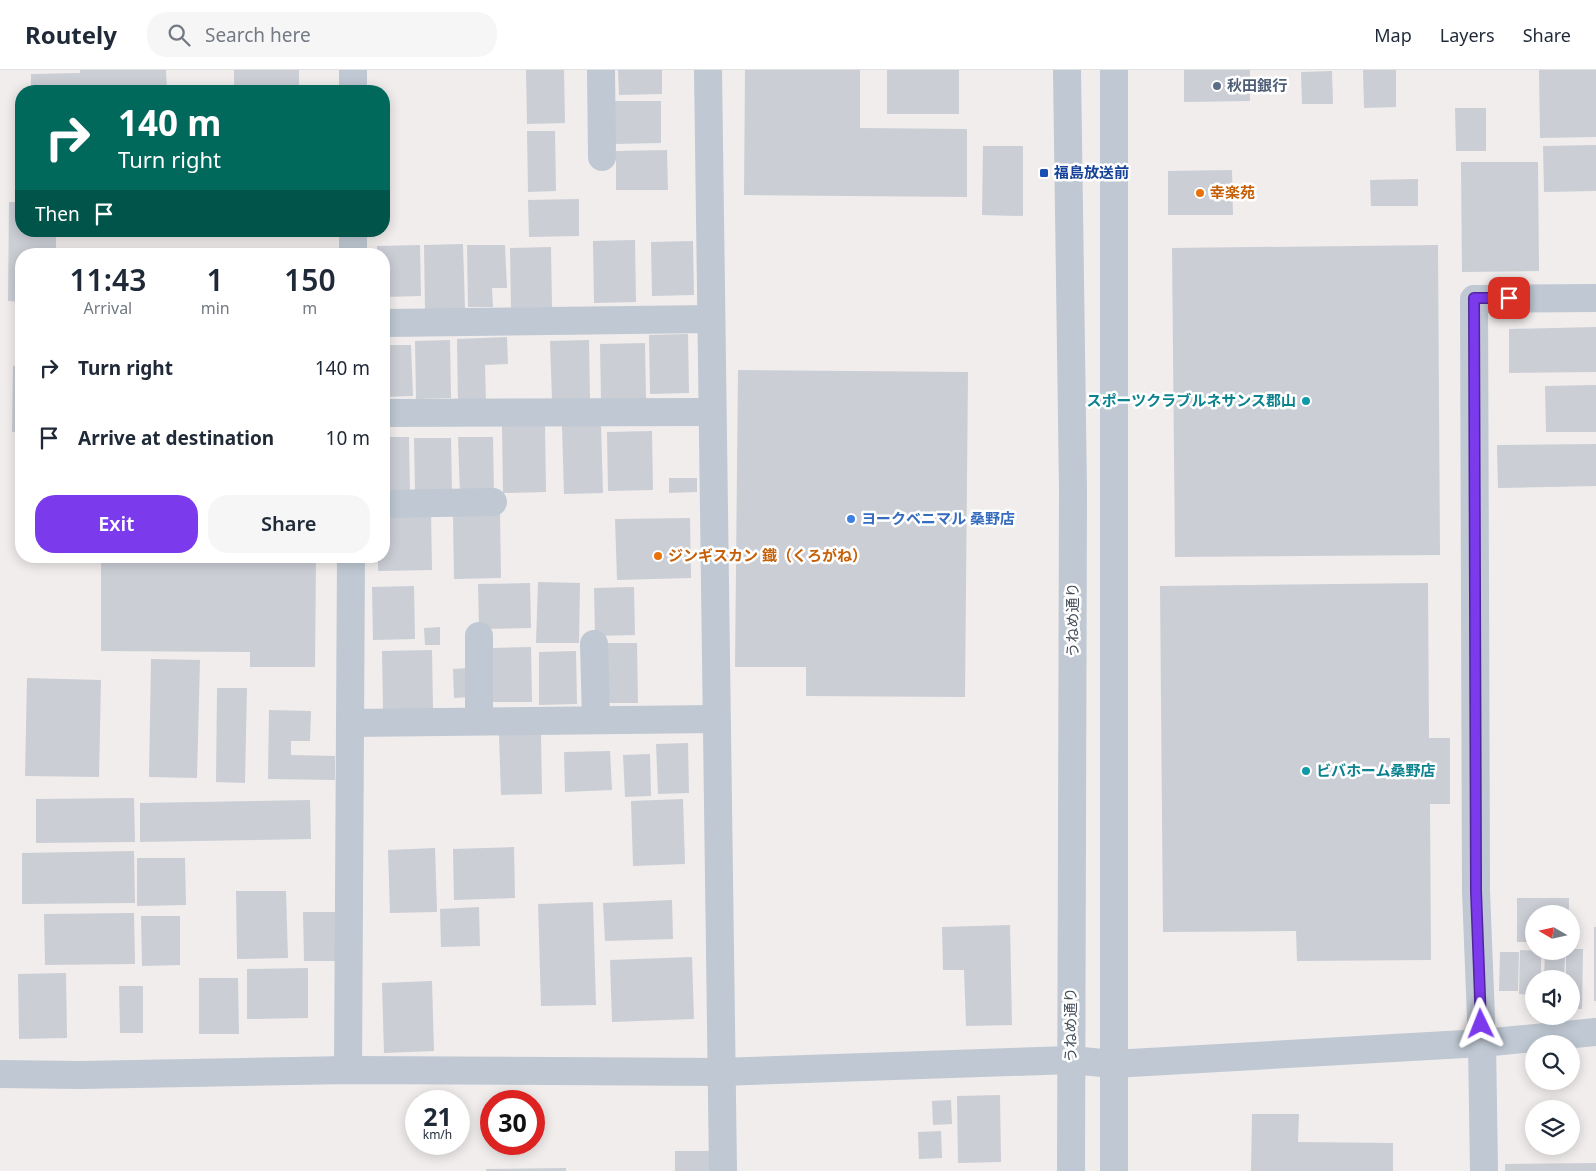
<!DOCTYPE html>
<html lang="en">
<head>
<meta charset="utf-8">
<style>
	:root { --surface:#fff; --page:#f6f6f7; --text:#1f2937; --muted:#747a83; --line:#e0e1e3; --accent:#7c3aed }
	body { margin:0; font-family:"Noto Sans","Noto Sans JP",sans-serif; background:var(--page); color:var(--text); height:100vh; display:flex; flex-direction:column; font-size:19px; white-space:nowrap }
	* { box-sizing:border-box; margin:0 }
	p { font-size:16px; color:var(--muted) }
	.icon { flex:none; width:28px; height:28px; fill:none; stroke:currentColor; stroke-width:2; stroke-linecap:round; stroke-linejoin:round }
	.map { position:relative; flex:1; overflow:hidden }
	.side { position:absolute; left:15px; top:178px; width:375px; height:315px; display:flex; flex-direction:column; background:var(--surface); border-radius:20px; box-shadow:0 2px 12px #0003 }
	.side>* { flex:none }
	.top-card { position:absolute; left:15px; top:15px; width:375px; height:152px; border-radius:20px; box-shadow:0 2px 12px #0003; background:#00695c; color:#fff; overflow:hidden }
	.needle { width:32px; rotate:279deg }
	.fabs { position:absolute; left:1525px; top:835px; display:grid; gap:10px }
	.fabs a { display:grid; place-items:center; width:55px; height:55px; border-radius:50%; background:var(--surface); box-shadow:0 2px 12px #0003; font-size:25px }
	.speed { position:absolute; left:405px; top:1020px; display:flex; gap:10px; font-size:25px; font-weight:700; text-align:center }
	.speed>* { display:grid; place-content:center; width:65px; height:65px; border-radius:50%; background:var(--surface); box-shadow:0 2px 12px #0003; line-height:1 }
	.speed small { font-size:12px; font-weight:400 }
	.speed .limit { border:8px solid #d22; background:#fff; color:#111 }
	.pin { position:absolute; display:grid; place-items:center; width:42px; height:42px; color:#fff; margin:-21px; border-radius:10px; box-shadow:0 2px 8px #0006 }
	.me { position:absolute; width:55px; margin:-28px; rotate:358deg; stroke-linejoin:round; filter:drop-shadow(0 0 4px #0008) }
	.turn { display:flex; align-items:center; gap:18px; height:105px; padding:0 20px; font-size:22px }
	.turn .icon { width:65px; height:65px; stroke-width:2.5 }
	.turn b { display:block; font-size:35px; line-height:42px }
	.then { display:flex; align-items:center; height:48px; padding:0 20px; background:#0003; gap:10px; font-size:19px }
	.eta { display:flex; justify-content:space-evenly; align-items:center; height:85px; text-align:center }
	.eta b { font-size:30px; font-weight:600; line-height:35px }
	.button { display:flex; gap:10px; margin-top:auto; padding:10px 20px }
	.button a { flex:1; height:58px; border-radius:20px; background:var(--accent); color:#fff; font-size:20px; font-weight:600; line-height:58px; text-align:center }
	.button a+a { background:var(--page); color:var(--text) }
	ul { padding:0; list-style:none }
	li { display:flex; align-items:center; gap:15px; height:70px; padding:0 20px }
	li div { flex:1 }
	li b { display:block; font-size:19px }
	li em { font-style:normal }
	header { display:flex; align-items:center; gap:30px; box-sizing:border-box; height:70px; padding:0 25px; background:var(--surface); border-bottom:1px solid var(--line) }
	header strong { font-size:24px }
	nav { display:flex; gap:28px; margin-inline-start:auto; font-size:18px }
	.search { width:350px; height:45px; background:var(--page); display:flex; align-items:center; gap:12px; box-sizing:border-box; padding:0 18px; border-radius:20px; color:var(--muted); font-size:19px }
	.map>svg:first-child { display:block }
	.building { fill:#cbced5 }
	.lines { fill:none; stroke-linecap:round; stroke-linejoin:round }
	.minor { stroke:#bfc8d3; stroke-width:28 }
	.tertiary { stroke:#bfc8d3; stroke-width:28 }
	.route-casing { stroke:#51269a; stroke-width:12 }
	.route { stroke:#7c3aed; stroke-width:9 }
	.service-dot { fill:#5c6f8a; stroke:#fff; stroke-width:2 }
	.transit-dot { fill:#1a4fb4; stroke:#fff; stroke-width:2 }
	.food-dot { fill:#e8710a; stroke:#fff; stroke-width:2 }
	.culture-dot { fill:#0f9aa8; stroke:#fff; stroke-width:2 }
	.shop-dot { fill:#3f7fe0; stroke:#fff; stroke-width:2 }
	.labels { text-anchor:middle; stroke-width:5; stroke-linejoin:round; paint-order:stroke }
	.service-label { font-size:15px; font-weight:bold; fill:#4e5e75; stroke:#fff; text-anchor:start }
	.transit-label { font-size:15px; font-weight:bold; fill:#164399; stroke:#fff; text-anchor:start }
	.food-label { font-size:15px; font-weight:bold; fill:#c56008; stroke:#fff; text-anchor:start }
	.culture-label { font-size:15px; font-weight:bold; fill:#0d838f; stroke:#fff; text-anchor:end }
	.shop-label { font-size:15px; font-weight:bold; fill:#366cbe; stroke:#fff; text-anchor:start }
	.street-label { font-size:15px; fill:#444f5b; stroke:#fff }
</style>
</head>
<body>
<header>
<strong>Routely</strong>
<div class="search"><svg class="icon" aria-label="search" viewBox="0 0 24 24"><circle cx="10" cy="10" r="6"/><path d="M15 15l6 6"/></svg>Search here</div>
<nav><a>Map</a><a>Layers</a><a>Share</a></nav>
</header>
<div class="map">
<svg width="1596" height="1101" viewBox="0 0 1596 1101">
	<rect width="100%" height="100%" fill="#f0edec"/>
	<g class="building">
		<polygon points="80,0 166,0 167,21 31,21 31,4 80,3"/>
		<rect x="234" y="0" width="65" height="21"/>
		<polygon points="526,0 564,0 565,53 527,54"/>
		<polygon points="618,0 662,0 662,24 619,25"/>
		<polygon points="745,0 860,0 860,58 967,59 967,127 744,125"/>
		<rect x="887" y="0" width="72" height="44"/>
		<polygon points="1184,0 1250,0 1250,31 1184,32"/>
		<polygon points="1363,0 1396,0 1396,37 1364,38"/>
		<polygon points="1539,0 1596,0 1596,67 1540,68"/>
		<polygon points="1332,1 1333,34 1302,34 1301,2"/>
		<polygon points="613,31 661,31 661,73 614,74"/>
		<polygon points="1455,38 1486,38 1486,81 1456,81"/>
		<polygon points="527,61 555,61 556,121 528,122"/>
		<polygon points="1596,75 1596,121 1544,122 1543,76"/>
		<polygon points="983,76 1023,76 1023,146 982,145"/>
		<polygon points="667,80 668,120 616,120 616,81"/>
		<polygon points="1461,92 1538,92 1539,201 1462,202"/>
		<polygon points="1232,100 1233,145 1168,145 1168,101"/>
		<polygon points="1418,109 1418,136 1371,136 1370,110"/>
		<polygon points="579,129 579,166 529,167 528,130"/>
		<polygon points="9,132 21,132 21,161 56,161 56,184 21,184 21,232 8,231"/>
		<polygon points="635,170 636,232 594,233 593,171"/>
		<polygon points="693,171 694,225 652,226 651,172"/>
		<polygon points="463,174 465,239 425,240 424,175"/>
		<polygon points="420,175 421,226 384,227 384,184 377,184 377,176"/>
		<polygon points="467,175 505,175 507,218 492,218 493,237 468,237"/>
		<polygon points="1438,175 1440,485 1175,487 1172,178"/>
		<polygon points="551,177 552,237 511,238 510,178"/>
		<polygon points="1596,257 1596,302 1509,303 1509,259"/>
		<polygon points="688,264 689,323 650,324 649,265"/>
		<polygon points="507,267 508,294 485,295 486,334 458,335 457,269"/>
		<polygon points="450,270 451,328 416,329 415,271"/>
		<polygon points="589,270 590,329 552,330 550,271"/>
		<polygon points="645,273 646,330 601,331 600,274"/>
		<polygon points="384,275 411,275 413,326 384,327"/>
		<polygon points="13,296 21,296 21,362 12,362"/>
		<polygon points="738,300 968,302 965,627 806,626 806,597 735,597"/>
		<polygon points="1596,315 1596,362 1546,362 1545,316"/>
		<polygon points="545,354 546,422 503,423 502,355"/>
		<polygon points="601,355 603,423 564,424 562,356"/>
		<polygon points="652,361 653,420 608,421 607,362"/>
		<polygon points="384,367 409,367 410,424 384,425"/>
		<polygon points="458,367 493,367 494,424 460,425"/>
		<polygon points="414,368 451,368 452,423 415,424"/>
		<polygon points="1596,374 1596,416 1498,418 1497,375"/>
		<polygon points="669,408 697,408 697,422 669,423"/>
		<polygon points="431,439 432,500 378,501 378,486 384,486 384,440"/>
		<polygon points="500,443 501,508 454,509 453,444"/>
		<polygon points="690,448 691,508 617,510 615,449"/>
		<polygon points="101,486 316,486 315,597 250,597 250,582 101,581"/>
		<polygon points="538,512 580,513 579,573 536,573"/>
		<polygon points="530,513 531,558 479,559 478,514"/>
		<polygon points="1428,513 1429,668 1450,668 1450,734 1430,734 1431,890 1297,891 1296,861 1163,862 1160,516"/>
		<polygon points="414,516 415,569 373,570 372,517"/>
		<polygon points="634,517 635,565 595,566 594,518"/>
		<polygon points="440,557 440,575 425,575 424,558"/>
		<polygon points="607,573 637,573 638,633 608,633"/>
		<polygon points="531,577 532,632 493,632 492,578"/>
		<polygon points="432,580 433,639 383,641 382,581"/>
		<polygon points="576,581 577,634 539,635 539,582"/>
		<polygon points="151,589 200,590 197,708 149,707"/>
		<polygon points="469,598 470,627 454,628 453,599"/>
		<polygon points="27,608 101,610 99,707 25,706"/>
		<polygon points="217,618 247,618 245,713 216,712"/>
		<polygon points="269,640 311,641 310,671 291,671 291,685 335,686 335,710 268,709"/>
		<polygon points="541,664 542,724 501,725 499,665"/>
		<polygon points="688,673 689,723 658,724 656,674"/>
		<polygon points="610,681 612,720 565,722 564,682"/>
		<polygon points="650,684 651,726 625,727 623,685"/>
		<polygon points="134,728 135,772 36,773 36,729"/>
		<polygon points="683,729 685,794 633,796 631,731"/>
		<polygon points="310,730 311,769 140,772 140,733"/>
		<polygon points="514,777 515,828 454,830 453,779"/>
		<polygon points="435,778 437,842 390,843 388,780"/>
		<polygon points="134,781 135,833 22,834 22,783"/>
		<polygon points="137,788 185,788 186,835 137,836"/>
		<polygon points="236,821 286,821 288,888 237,889"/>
		<polygon points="1517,828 1569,828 1569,844 1534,844 1534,872 1517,872"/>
		<polygon points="672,830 673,869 605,871 603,833"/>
		<polygon points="593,832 596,935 541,936 538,834"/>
		<polygon points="479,837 480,876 441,877 440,839"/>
		<polygon points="303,842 340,842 340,891 304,891"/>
		<polygon points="134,843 135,894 45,895 44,844"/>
		<polygon points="141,846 180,846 180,895 142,896"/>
		<polygon points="1010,855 1012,955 966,956 964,900 943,900 942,857"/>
		<rect x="1594" y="857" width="2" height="74"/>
		<polygon points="1571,879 1583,879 1582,939 1571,939 1571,909 1566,909 1566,881 1571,881"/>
		<polygon points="1520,880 1541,881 1541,909 1534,909 1534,925 1519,924"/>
		<polygon points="1500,882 1519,882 1518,921 1499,921"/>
		<polygon points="1545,882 1565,882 1564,909 1544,909"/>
		<polygon points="692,887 694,949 612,952 610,890"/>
		<polygon points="308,898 308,948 247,949 247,899"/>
		<polygon points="66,903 67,968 19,969 18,904"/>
		<polygon points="199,908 238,908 239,964 199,964"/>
		<polygon points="432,911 434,981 384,983 382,913"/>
		<polygon points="119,916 143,916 143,963 120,963"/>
		<polygon points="1000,1025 1001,1092 958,1093 957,1026"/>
		<polygon points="951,1030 952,1054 933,1055 932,1031"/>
		<polygon points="1252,1044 1299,1044 1298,1072 1393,1073 1393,1101 1251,1101"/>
		<polygon points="941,1061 942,1088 919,1089 918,1062"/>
		<polygon points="675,1081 713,1081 714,1101 675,1101"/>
		<polygon points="1596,1093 1596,1101 1505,1101 1505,1094"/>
		<polygon points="566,1098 566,1101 486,1101 486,1099"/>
	</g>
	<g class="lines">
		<g class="minor">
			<polyline points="601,0 602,87"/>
			<polyline points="708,0 723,1101"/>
			<polyline points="353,21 353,0"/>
			<polyline points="353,184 353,161"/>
			<polyline points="384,253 711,249"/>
			<polyline points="384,343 712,342"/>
			<polyline points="384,434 493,432"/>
			<polyline points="479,566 479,651"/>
			<polyline points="594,574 596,650"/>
			<polyline points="350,653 716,649"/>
			<polyline points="348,1000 351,486"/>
			<polyline points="0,1004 80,1005 348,1000 720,1002 1071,990 1113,994 1482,973 1596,962"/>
			<polyline points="1484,1101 1482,973 1476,821 1474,229 1596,228"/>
		</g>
		<g class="tertiary">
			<polyline points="1067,0 1073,420 1071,1101"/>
			<polyline points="1114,1101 1114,0"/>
		</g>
	</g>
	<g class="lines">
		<g class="route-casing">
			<polyline id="route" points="1481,954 1476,821 1474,228 1509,228"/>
		</g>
		<use href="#route" class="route"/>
	</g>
	<circle class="service-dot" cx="1217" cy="16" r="5"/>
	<rect class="transit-dot" x="1039" y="98" width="10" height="10" rx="2.5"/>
	<g class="food-dot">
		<circle cx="1200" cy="123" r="5"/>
		<circle cx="658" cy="486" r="5"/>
	</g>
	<g class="culture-dot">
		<circle cx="1306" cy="331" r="5"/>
		<circle cx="1306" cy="701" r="5"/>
	</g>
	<circle class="shop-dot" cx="851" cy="449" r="5"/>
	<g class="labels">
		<g class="service-label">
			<text x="1227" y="21">秋田銀行</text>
		</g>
		<g class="transit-label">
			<text x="1054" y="108">福島放送前</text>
		</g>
		<g class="food-label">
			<text x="1210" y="128">幸楽苑</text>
			<text x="668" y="491">ジンギスカン 鐡（くろがね）</text>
		</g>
		<g class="culture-label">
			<text x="1296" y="336">スポーツクラブルネサンス郡山</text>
			<text x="1316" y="706" text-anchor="start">ビバホーム桑野店</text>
		</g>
		<g class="shop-label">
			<text x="861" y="454">ヨークベニマル 桑野店</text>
		</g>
		<g class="street-label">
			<text transform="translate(1073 550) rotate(-90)" y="5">うねめ通り</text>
			<text transform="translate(1071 955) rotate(-90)" y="5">うねめ通り</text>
		</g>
	</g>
</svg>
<div class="fabs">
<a><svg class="needle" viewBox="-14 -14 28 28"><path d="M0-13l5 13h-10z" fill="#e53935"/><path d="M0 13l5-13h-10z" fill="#747a83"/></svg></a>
<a><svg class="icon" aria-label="sound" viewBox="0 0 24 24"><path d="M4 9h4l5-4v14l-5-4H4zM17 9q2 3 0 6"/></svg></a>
<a><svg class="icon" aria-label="search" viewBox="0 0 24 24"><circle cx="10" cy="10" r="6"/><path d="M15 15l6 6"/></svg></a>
<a><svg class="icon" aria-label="layers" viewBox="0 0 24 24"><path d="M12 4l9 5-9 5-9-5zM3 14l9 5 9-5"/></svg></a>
</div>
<div class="speed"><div>21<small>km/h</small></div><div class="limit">30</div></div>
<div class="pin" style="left:1509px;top:228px;background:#d93025"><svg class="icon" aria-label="arrive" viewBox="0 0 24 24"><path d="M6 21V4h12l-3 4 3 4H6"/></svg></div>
<svg class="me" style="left:1481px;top:954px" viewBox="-20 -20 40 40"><path d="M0-17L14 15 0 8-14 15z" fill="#7c3aed" stroke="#fff" stroke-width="4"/></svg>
<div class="top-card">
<div class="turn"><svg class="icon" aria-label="right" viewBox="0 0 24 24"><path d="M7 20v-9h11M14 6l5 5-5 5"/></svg><div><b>140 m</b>Turn right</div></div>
<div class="then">Then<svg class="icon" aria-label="arrive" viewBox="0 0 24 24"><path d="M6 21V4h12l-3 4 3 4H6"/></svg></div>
</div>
<section class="side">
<div class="eta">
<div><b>11:43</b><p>Arrival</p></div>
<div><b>1</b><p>min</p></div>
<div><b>150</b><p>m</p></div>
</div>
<ul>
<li><svg class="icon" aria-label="right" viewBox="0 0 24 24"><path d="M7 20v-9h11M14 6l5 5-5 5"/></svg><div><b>Turn right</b></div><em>140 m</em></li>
<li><svg class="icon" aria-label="arrive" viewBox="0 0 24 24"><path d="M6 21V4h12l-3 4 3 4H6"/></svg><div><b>Arrive at destination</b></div><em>10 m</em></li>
</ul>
<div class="button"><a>Exit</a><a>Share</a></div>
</section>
</div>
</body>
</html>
